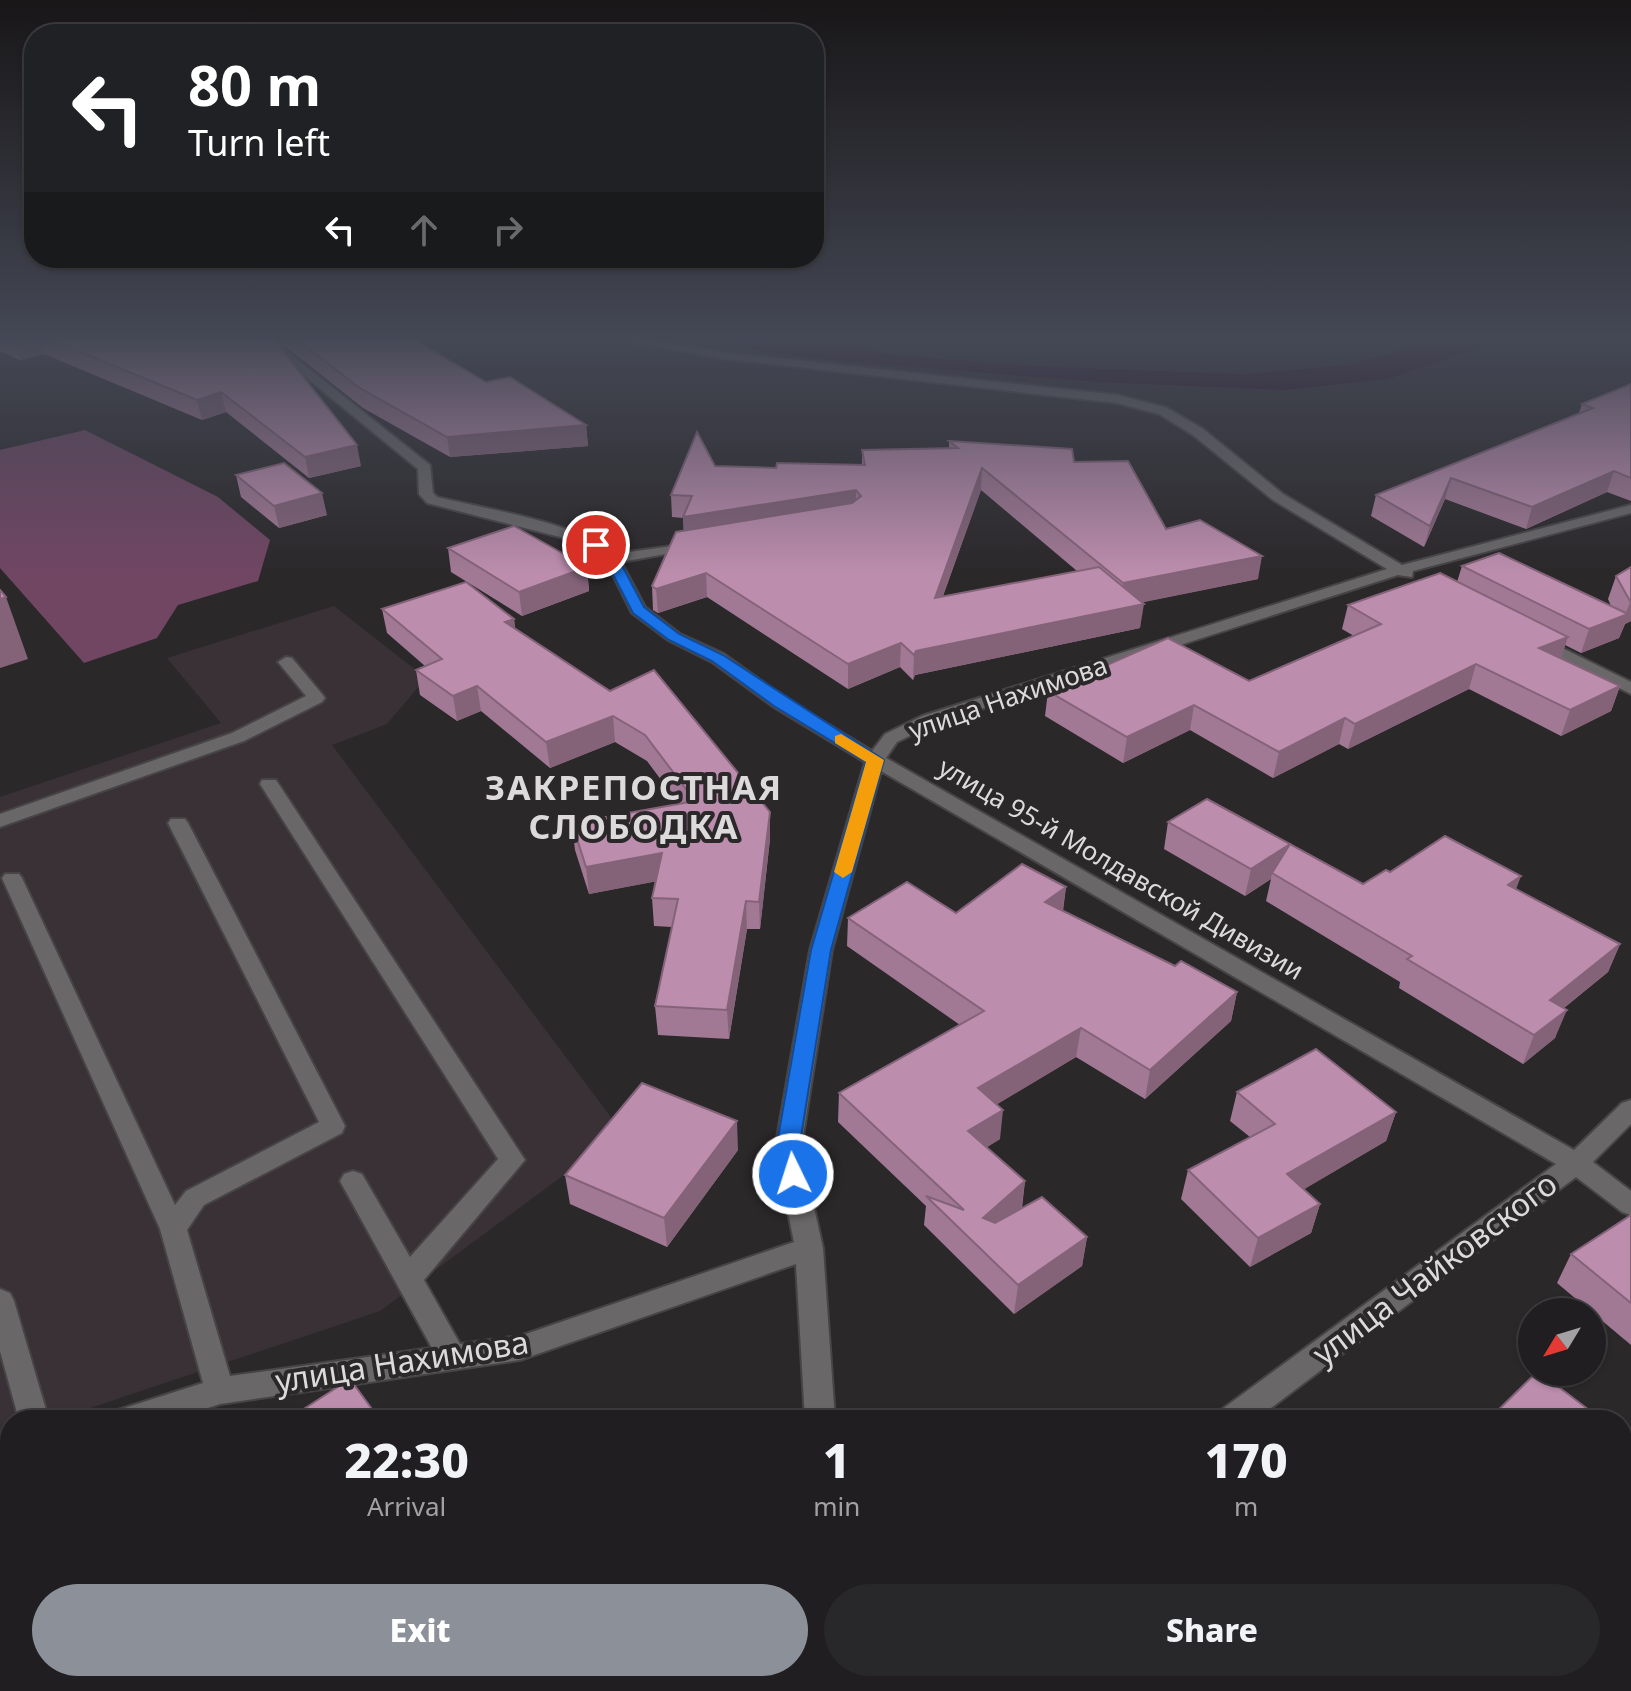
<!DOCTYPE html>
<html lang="en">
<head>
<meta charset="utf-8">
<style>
	:root { --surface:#201e20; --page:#282729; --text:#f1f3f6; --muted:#a2a2a5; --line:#3d3c3e; --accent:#8c9099 }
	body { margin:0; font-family:"Noto Sans",sans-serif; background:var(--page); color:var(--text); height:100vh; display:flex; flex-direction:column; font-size:30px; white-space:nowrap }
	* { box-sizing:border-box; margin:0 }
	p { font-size:26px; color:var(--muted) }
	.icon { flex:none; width:44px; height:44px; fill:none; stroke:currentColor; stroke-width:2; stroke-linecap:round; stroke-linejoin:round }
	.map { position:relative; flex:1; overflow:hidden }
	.side { position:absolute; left:0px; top:1410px; width:1632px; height:282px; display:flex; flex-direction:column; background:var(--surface); border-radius:32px 32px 0 0; box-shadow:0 2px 6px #0004,0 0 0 2px var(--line) }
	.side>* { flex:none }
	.hud { position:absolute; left:24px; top:24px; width:800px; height:244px; border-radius:32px; box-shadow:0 2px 6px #0004,0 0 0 2px var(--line); background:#202124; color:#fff; overflow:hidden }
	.needle { width:52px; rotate:232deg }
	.controls { position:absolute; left:1518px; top:1298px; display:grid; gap:16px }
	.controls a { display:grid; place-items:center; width:88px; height:88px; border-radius:50%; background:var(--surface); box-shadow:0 2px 6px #0004,0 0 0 2px var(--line); font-size:40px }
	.pin { position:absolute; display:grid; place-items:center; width:68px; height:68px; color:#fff; margin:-34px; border:4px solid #fff; border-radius:50%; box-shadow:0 2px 8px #0007 }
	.me { position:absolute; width:88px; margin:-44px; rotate:356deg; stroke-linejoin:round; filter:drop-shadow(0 0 6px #0008) }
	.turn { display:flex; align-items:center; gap:28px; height:168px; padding:0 32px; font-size:36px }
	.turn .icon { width:104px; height:104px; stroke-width:2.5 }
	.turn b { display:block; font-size:56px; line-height:68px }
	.lanes { display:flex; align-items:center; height:76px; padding:0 32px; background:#0003; justify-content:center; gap:40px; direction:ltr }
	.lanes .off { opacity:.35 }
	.eta { display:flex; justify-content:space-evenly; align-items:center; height:136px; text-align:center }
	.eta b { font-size:48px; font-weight:800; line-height:56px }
	.cta { display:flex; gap:16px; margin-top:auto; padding:16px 32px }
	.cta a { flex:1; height:92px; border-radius:48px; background:var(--accent); color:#fff; font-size:32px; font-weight:800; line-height:92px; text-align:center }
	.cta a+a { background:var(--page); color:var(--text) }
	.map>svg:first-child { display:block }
	.built { fill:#3a3136 }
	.forest { fill:#704663 }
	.water { fill:#26031e }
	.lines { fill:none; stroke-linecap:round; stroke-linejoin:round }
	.minor-casing { stroke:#474446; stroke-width:4 }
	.minor { fill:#696768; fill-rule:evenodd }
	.wall { fill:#a27995; fill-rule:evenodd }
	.shaded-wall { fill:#846379 }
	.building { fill:#bc8dad; stroke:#846379; stroke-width:2 }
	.route { fill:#1a73e8; stroke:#114b97; stroke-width:2 }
	.slow { fill:#f59e0b }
	.labels { text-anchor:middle; stroke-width:8; stroke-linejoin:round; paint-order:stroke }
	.street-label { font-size:26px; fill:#dddadc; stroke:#2b282a }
	.near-street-label { font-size:32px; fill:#dddadc; stroke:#2b282a }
	.district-label { font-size:34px; font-weight:bold; letter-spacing:2px; fill:#dddadc; stroke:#2b282a }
</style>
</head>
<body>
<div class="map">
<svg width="1631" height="1691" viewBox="0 0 1631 1691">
	<rect width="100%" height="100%" fill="#2b282a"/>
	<polygon class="built" points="334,606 426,678 387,724 332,745 622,1132 380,1311 54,1420 10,1420 10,1435 0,1438 0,797 221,723 167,658"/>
	<polygon class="forest" points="85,430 218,497 270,540 258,581 178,605 157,638 84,663 0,568 0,450"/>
	<polygon class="water" points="707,337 765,337 794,344 821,341 895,355 1032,366 1245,374 1348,365 1453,337 1510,337 1388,379 1284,390 1098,382 838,361 763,352"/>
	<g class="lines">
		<g class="minor-casing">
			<g id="minor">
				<path d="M257 337H269L430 465 433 493 437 497C486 509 579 523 615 554L700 542V548L621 562 645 607 680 634 724 654 786 699 872 751 885 734 922 716 1387 569 1273 500 1193 435 1159 414 1117 403 726 359 619 340 614 337H635L726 353 1118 395 1167 408 1203 429 1283 494 1402 565 1631 505V513L1413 571 1412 577 1398 575 934 724 897 742 886 758 1574 1150 1622 1103 1631 1100V1124L1593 1162 1631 1191V1215L1622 1212 1576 1177 1255 1420H1217L1221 1410 1556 1164 881 771 832 950 801 1149 823 1248 835 1420H805L796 1264 520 1360 220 1404 171 1420H114L118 1410 203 1383 160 1229 2 878 5 874H19L22 878 175 1205 186 1191 319 1122 168 823 171 819H185L188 823 345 1126 342 1133 204 1205 187 1230 230 1376 432 1348 340 1181 344 1174 353 1171 362 1174 410 1257 498 1159 260 784 262 780H276L525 1160 424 1280 460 1344 520 1336 794 1242 775 1149 810 950 865 762 774 707 712 662 668 640 632 613 606 561 591 548 568 539 427 503 419 494 418 469Z"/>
				<polygon points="1538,636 1631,682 1631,694 1532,644 1530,641"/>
				<polygon points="286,657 292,658 322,694 325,698 322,702 244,741 0,827 0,814 232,733 306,696 278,662"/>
				<polygon points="0,1289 10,1293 14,1301 49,1420 19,1420 0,1351"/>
				<polygon points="10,1444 10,1472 0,1476 0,1448"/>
				<polygon points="826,1682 860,1682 862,1691 828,1691"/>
				<polygon points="880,1682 919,1682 916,1691 877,1691"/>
				<polygon points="1257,1682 1296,1682 1299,1691 1260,1691"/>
			</g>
		</g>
		<use href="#minor" class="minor"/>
	</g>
	<g class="wall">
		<polygon points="0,336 272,336 283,346 284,352 361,466 309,478 226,412 202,420 44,354 20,360 0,351"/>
		<polygon points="272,336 408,336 486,382 586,425 588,446 450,457 363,408"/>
		<polygon points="1631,384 1631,501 1607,492 1526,529 1445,499 1424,547 1371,516 1376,495 1579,413 1582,404"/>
		<path d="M949 441 1074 462 1166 529 1258 579 1142 602 1140 628 915 675 913 680 900 667 848 689 707 597 658 613 653 610 652 586 684 531 683 518 672 517 671 495 715 466 776 468 862 465V450L949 448ZM981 490 1077 571 943 596Z"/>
		<polygon points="236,475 327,515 279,528 241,497"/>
		<polygon points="448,548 587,567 589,591 522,616 451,572"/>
		<polygon points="1462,566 1611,606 1608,599 1616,576 1631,567 1631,621 1625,624 1619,638 1581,653 1565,645 1561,658 1620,686 1611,711 1561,736 1469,689 1348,749 1339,744 1273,778 1190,730 1123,763 1045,716 1048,691 1249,681 1354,636 1342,629 1348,605 1457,582"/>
		<polygon points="382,609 514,619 515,629 770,812 770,839 760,929 747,929 729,1039 658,1035 655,1006 672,927 654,926 652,898 656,881 589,894 575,850 572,823 679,804 647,761 615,742 550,768 481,711 457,721 420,695 416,670 425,666 387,633"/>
		<polygon points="1168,822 1363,884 1390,872 1516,889 1620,944 1608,972 1564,1008 1555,1038 1523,1064 1399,988 1400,982 1266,901 1271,879 1245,896 1164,849"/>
		<polygon points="1066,887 1063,911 1175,966 1237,992 1231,1021 1145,1099 1076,1057 997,1104 1000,1139 987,1147 1025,1181 1022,1208 1087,1237 1082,1266 1014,1314 924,1225 926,1206 838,1122 839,1093 960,1025 847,946 848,918 956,913"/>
		<polygon points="1237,1092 1396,1112 1386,1141 1304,1189 1320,1204 1311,1233 1250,1267 1181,1199 1188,1170 1250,1137 1230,1121"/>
		<polygon points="738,1150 667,1247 570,1204 565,1175"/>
		<polygon points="1631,1215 1631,1345 1557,1283 1571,1254"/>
		<polygon points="471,1682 581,1682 570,1691 477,1691"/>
		<polygon points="1376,1682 1386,1682 1382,1688"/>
	</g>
	<g class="shaded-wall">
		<polygon points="31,336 38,336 44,354 20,360 14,341"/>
		<polygon points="221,392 226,412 202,420 197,400"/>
		<polygon points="586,425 588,446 450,457 447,437"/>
		<polygon points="357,445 361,466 309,478 305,457"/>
		<polygon points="982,468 981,490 934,621 935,598"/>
		<polygon points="1614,471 1607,492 1526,529 1532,507"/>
		<polygon points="1451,478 1445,499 1424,547 1430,526"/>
		<polygon points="856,490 856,512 684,540 683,517"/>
		<polygon points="322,493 327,515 279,528 274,506"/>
		<polygon points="1262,556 1258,579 1120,607 1123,583"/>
		<polygon points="587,567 589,591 522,616 519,592"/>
		<polygon points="706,573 707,597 658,613 656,589"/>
		<polygon points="6,597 28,659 0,668 0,599"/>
		<polygon points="1631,600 1631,621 1625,624 1619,638 1581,653 1589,629 1625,615"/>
		<polygon points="1144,604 1140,628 915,675 913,680 914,655 916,651"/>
		<polygon points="514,619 517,643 505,622"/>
		<polygon points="1568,637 1560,661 1539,648"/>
		<polygon points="901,643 900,667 848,689 848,664"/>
		<polygon points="1476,664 1469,689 1348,749 1355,724"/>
		<polygon points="477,686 481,711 457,721 453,696"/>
		<polygon points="1620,686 1611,711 1561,736 1570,710"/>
		<polygon points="1194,705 1190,730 1123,763 1127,737"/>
		<polygon points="613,716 615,742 550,768 546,742"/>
		<polygon points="1345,718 1339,744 1273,778 1279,752"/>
		<polygon points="770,812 770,839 760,929 759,902"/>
		<polygon points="1290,844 1272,873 1271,879 1245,896 1251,869"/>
		<polygon points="662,853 664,880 589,894 586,867"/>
		<polygon points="1521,876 1511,903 1508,885"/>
		<polygon points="1066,887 1062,914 1045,902"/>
		<polygon points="746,901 747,929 729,1039 727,1010"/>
		<polygon points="1620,944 1608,972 1539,1028 1550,1000"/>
		<polygon points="1237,992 1231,1021 1145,1099 1150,1070"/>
		<polygon points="1567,1010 1555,1038 1523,1064 1534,1035"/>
		<polygon points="1081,1028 1076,1057 976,1117 978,1088"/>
		<polygon points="1003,1110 1000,1139 966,1160 968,1131"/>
		<polygon points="1396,1112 1386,1141 1279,1204 1287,1174"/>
		<polygon points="737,1121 738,1150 667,1247 664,1218"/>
		<polygon points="1025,1181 1021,1210 980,1247 983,1218"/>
		<polygon points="1320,1204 1311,1233 1250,1267 1258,1238"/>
		<polygon points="1087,1237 1082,1266 1014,1314 1018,1285"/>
		<polygon points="540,1682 581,1682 570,1691 528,1691"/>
	</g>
	<g class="building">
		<polygon points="3,336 31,336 14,341"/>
		<polygon points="42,336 272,336 283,346 276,342 357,445 305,457 221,392 197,400"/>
		<polygon points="292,336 408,336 486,382 510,377 586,425 447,437 360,388"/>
		<polygon points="1631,384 1631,478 1614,471 1532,507 1451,478 1430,526 1376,495 1593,408 1582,404"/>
		<polygon points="697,432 715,466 776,468 777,463 865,465 862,450 958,448 949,441 1072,449 1074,462 1128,461 1166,529 1200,520 1262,556 1123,583 982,468 935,598 1099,567 1144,604 916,651 914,655 901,643 848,664 706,573 656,589 652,586 676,532 852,503 861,496 856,490 683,517 692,496 671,495"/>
		<polygon points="284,463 322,493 274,506 236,475"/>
		<polygon points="514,526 587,567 519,592 448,548"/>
		<polygon points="1499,553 1628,614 1589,629 1462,566"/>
		<polygon points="1631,567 1631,600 1630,601 1616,576"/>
		<polygon points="1440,573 1568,637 1539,648 1620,686 1570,710 1476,664 1355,724 1345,718 1279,752 1194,705 1127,737 1048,691 1168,638 1249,681 1381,624 1348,605"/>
		<polygon points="466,582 514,619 505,622 610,691 654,670 770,812 759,902 746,901 727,1010 655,1006 678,899 652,898 662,853 586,867 572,823 695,801 645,735 613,716 546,742 477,686 453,696 416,670 442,659 382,609"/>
		<polygon points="0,590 6,597 0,599"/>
		<polygon points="1207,799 1290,844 1251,869 1168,822"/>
		<polygon points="1445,836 1521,876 1508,885 1620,944 1550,1000 1567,1010 1534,1035 1407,959 1412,956 1272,873 1290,844 1363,884 1386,870 1390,872"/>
		<polygon points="1022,864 1066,887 1045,902 1175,966 1181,961 1237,992 1150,1070 1081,1028 978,1088 1003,1110 968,1131 1025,1181 983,1218 995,1223 1042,1197 1087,1237 1018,1285 926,1196 964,1210 839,1093 984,1011 848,918 907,882 956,913"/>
		<polygon points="1316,1049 1396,1112 1287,1174 1320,1204 1258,1238 1188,1170 1275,1124 1237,1092"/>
		<polygon points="642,1083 737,1121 664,1218 565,1175"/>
		<polygon points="1631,1215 1631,1303 1571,1254"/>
		<polygon points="1537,1372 1539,1372 1593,1413 1586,1420 1493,1420 1490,1418"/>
		<polygon points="350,1379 380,1420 300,1420 296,1414"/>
		<polygon points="256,1682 373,1682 379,1691 244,1691"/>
		<polygon points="480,1682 540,1682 528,1691 486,1691"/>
	</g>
	<linearGradient id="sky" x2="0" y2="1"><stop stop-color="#181617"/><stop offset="0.59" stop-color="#444855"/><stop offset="1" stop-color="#444855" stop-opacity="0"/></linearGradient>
	<rect width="1631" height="573" fill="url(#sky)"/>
	<polygon class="route" points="591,543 601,543 617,556 644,607 679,634 723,655 884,760 831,950 799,1149 805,1174 801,1180 785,1180 776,1149 811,950 866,762 774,706 712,661 669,640 633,613 606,561 591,548"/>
	<polygon class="slow" points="841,734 884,760 852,872 843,878 834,872 866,762 835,743 835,736"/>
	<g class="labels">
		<g class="street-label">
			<text transform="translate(1008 698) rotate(-19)" y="9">улица Нахимова</text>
			<text transform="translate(1121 869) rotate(30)" y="9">улица 95-й Молдавской Дивизии</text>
		</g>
		<g class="near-street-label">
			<text transform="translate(1435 1269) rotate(-37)" y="11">улица Чайковского</text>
			<text transform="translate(402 1362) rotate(-9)" y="11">улица Нахимова</text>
		</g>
		<g class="district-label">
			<text x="634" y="800">ЗАКРЕПОСТНАЯ<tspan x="634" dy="39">СЛОБОДКА</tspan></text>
		</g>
	</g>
</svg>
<div class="controls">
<a><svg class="needle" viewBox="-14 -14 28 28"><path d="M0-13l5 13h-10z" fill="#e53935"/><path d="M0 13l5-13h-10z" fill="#a2a2a5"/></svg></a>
</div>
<div class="pin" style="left:596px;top:545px;background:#d93025"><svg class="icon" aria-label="arrive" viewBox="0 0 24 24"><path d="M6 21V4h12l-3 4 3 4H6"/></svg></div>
<svg class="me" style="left:793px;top:1174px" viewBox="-20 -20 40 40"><circle r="17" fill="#1a73e8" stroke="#fff" stroke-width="3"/><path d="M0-11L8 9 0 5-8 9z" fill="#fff"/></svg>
<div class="hud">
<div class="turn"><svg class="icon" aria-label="left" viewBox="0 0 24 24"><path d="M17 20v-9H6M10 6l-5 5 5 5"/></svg><div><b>80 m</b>Turn left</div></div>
<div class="lanes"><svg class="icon" aria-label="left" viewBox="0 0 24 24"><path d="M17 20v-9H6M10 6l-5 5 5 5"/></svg><svg class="icon off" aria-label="ahead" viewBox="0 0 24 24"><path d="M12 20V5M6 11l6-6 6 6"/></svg><svg class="icon off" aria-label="right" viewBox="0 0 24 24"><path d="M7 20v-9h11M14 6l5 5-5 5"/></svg></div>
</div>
<section class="side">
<div class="eta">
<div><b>22:30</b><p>Arrival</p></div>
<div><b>1</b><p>min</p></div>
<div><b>170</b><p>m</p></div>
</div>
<div class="cta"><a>Exit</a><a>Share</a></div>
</section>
</div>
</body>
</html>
